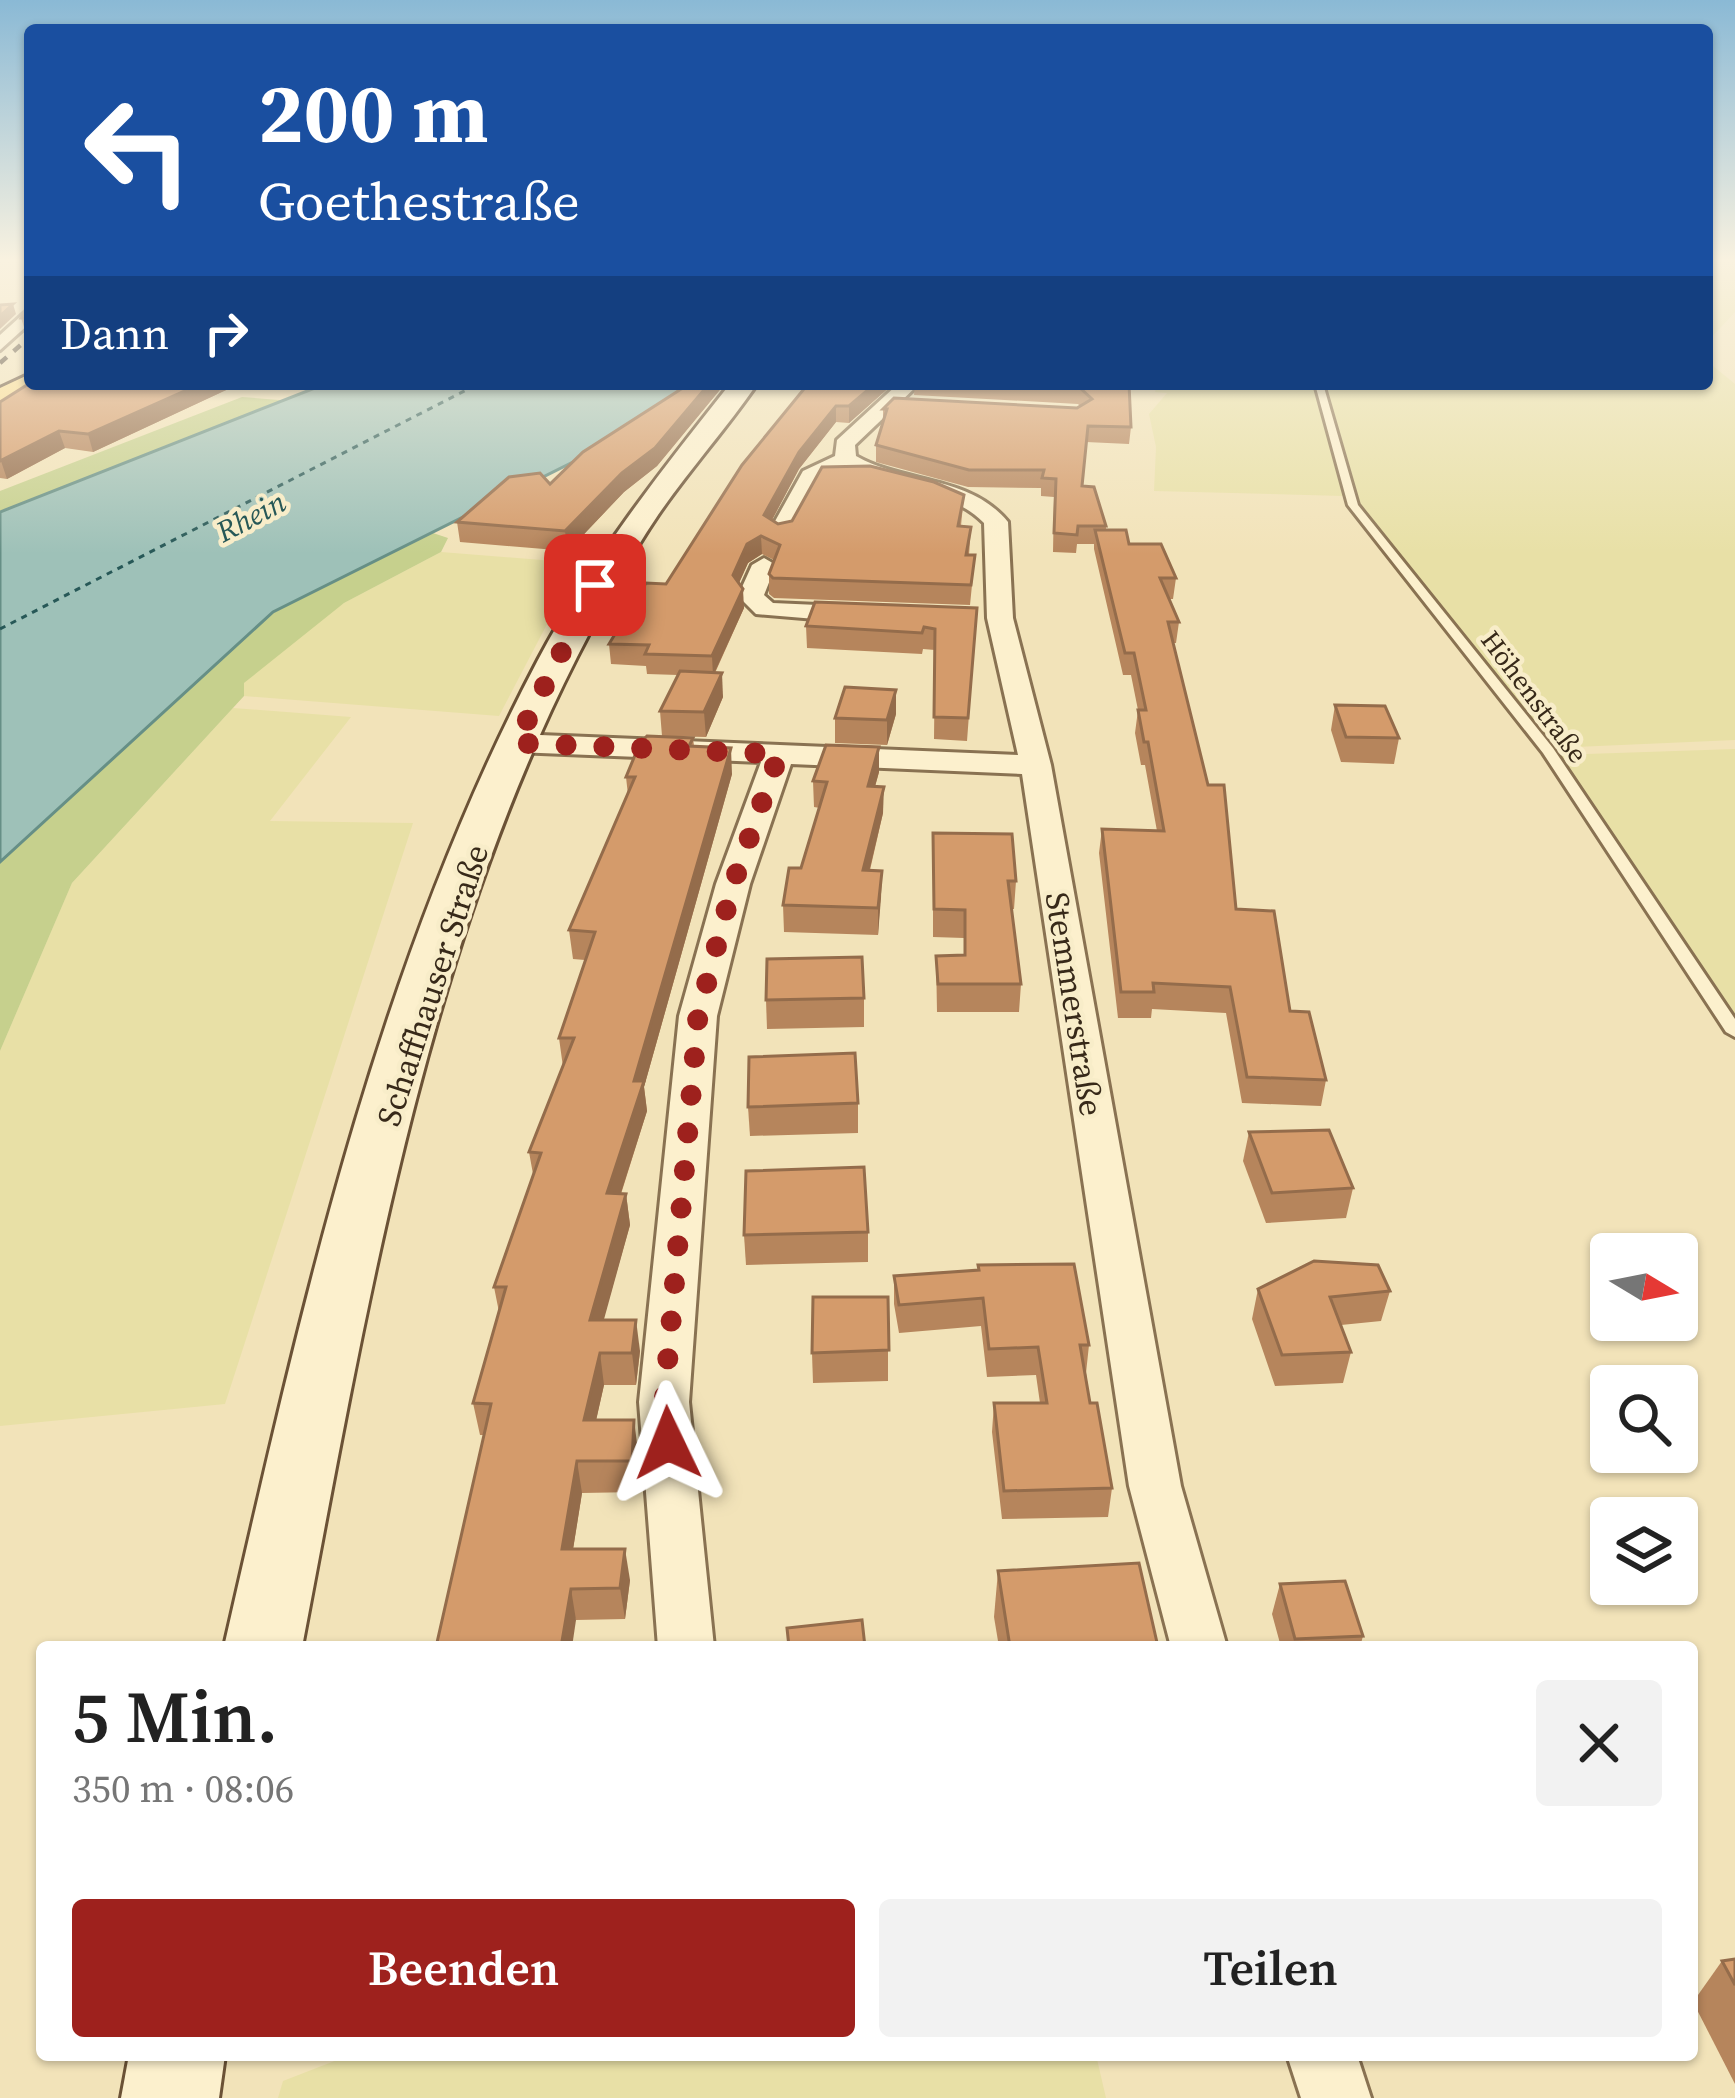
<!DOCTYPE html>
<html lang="de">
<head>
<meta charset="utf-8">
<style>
	:root { --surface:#fff; --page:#f2f2f2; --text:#222; --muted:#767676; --accent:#9e211d }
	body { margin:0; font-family:"Source Serif 4",serif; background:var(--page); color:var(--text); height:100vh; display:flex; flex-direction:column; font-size:45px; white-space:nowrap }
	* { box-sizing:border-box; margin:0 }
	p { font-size:39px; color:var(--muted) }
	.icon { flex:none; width:66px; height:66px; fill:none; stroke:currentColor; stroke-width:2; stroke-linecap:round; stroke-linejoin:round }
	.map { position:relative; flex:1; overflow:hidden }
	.panel { position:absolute; left:36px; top:1641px; width:1662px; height:420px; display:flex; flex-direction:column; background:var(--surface); border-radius:12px; box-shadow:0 3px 9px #0004 }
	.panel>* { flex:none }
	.hud { position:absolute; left:24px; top:24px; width:1689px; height:366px; border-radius:12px; box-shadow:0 3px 9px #0004; background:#1a4fa0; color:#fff; overflow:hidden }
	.needle { width:78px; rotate:100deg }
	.buttons { position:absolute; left:1590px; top:1233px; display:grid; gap:24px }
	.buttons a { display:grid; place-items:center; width:108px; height:108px; border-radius:12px; background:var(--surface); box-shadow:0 3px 9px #0004; font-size:60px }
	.pin { position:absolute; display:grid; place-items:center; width:102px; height:102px; color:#fff; margin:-51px; border-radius:24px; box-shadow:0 6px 18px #0006 }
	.me { position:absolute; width:132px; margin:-66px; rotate:358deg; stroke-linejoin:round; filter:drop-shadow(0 0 9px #0008) }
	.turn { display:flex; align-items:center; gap:42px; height:252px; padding:0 36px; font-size:54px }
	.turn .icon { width:156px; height:156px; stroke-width:2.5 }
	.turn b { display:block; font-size:84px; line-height:102px }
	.then { display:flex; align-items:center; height:114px; padding:0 36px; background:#0003; gap:24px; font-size:45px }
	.round { display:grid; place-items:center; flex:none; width:126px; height:126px; border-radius:12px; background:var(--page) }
	.head { display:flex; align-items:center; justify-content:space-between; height:204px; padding:0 36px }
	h1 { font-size:72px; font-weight:600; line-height:90px }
	.button { display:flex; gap:24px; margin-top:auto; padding:24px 36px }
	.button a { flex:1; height:138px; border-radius:12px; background:var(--accent); color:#fff; font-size:48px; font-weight:600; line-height:138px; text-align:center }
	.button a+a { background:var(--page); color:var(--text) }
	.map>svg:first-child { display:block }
	.farmland { fill:#e8e0a6 }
	.green { fill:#c6d08d }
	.water { fill:#9ec1b8; stroke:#668f86; stroke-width:3 }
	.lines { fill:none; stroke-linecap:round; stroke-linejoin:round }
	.ferry { stroke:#275857; stroke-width:3; stroke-dasharray:6 6; stroke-linecap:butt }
	.service-casing { stroke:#897252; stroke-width:6 }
	.minor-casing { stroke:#897252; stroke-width:6 }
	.secondary-casing { stroke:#6b5236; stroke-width:6 }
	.primary-casing { stroke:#563f28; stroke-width:6 }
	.service { fill:#fcf0cd; fill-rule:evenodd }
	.minor { fill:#fcf0cd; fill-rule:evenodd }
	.secondary { fill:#fcf0cd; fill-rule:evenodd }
	.primary { fill:#fadc8c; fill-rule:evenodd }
	.rail { stroke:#372919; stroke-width:4.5; stroke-dasharray:9 9; stroke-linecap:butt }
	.wall { fill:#b6855c }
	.shaded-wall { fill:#946c4b }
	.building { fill:#d49b6b; stroke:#946c4b; stroke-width:3 }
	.route { stroke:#9e211d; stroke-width:21; stroke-dasharray:0 37.8 }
	.labels { text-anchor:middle; stroke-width:9; stroke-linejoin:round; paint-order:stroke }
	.far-street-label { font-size:27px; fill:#372919; stroke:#f8edc9 }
	.far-water-label { font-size:30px; font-style:italic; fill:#275857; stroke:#f8edc9 }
	.street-label { font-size:33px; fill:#372919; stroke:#f8edc9 }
</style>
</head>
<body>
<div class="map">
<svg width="1735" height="2098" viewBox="0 0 1735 2098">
	<rect width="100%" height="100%" fill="#f2e3b9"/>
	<g class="farmland">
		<polygon points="1707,260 1735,260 1735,312 1707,342"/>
		<polygon points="1707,361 1735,384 1735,740 1553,748 1364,516 1323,384 1707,384"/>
		<polygon points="1157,384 1314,384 1343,496 1154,491 1156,447 1149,414 1167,393 1155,392"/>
		<polygon points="441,552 579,563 499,716 244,696 244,683 303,632 344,603"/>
		<polygon points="233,708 351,717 270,821 413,823 225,1404 0,1426 0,1051 72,883"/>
		<polygon points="1735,749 1735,1016 1557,755"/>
		<polygon points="350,2055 1096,2055 1106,2098 278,2098 283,2081"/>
	</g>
	<g class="green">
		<polygon points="242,397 292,401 0,512 0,491"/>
		<polygon points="427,531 448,538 441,552 344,603 244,683 244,696 72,883 0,1051 0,862 273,613"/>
	</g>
	<polygon class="water" points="325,384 703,384 625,436 273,612 0,862 0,512"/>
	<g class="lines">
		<polyline class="ferry" points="0,629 478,384"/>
		<g class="service-casing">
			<polygon id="service" points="1315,384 1323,384 1358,505 1553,748 1735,1019 1735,1037 1726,1032 1543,753 1348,505"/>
		</g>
		<g class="minor-casing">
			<g id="minor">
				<polygon points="30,308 30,323 0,350 0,335"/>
				<path d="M898 384H919L855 445 856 456C905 484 970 475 1008 522L1013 618 1051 765 1181 1486 1227 1647H1171L1129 1486 1022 774 791 764 750 884 717 1016 689 1402 714 1647H658L639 1402 679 1016 716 884 761 762 516 752 501 743 516 734 1018 755 987 618 984 523C947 485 889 494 845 468L820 480 789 537 781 539 769 532 803 471 835 456 837 440Z"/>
				<polygon points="764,558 776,565 764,595 773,603 863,607 876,615 863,623 756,614 738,596 752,565"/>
				<polygon points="1287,2055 1357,2055 1371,2098 1301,2098"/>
			</g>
		</g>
		<g class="secondary-casing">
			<g id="secondary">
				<path d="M730 384H757C726 429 689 470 658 515 628 559 601 610 577 657 423 960 365 1316 302 1647H224C301 1311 376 967 538 660 591 560 660 472 730 384Z"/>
				<polygon points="129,2055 225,2055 219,2098 121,2098"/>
			</g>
		</g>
		<g class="primary-casing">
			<polygon id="primary" points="30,374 30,384 45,384 41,390 0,411 0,388"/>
		</g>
		<use href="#service" class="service"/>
		<use href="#minor" class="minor"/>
		<use href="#secondary" class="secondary"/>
		<use href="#primary" class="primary"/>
		<polyline class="rail" points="0,363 30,337"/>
	</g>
	<g class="wall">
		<polygon points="30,302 30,333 26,333 21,318"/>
		<polygon points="239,384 93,452 65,448 7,479 0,478 0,402"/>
		<polygon points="808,384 893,384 849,423 836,422 799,469 772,520 778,524 964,495 961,526 971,527 969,555 975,555 970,605 774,598 769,594 769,574 774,560 762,554 748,563 739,583 744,608 715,673 723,697 706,737 662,736 660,711 678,675 647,674 646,666 611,664 609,644 666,584"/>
		<polygon points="915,384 1129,384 1131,427 1129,444 1086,442 1082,486 1106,526 1106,530 1129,544 1176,578 1173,599 1169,599 1179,622 1176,643 1173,643 1236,909 1326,1080 1321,1106 1242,1103 1226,1013 1152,1009 1151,1018 1118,1018 1099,853 1102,829 1157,831 1145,765 1141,765 1135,733 1138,710 1131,675 1123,675 1094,549 1094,544 1077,544 1076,553 1053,552 1054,497 1041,496 1041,488 968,487 876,462 876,445 883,423 883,409 1077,408 1080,406 1078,404 914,395"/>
		<polygon points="723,386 657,466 624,492 568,551 460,542 457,522 550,484"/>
		<polygon points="977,608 967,741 934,739 935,650 923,649 922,654 807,648 806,626"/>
		<polygon points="1335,705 1399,738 1394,764 1341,762 1331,730"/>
		<polygon points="896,714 887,745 835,743 835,718"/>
		<polygon points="693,738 694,746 732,774 644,1087 647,1111 621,1194 626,1194 630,1225 603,1320 640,1351 636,1385 604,1385 596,1420 638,1451 637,1492 582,1493 573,1549 630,1580 625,1619 576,1620 484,1435 480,1435 473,1403 499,1312 494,1287 533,1174 529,1152 563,1067 559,1038 585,960 573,959 569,930 628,795 626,777"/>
		<polygon points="879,772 875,786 883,813 870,870 882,871 878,935 784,932 783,905 801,868 820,808 814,807 813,781"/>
		<polygon points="933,833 1016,881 1014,909 1012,909 1021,984 1019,1012 937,1012 936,956 964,955 964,938 933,937"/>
		<polygon points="864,998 864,1027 767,1029 766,1000"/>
		<polygon points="858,1103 858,1133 750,1136 748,1107"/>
		<polygon points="1249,1132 1353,1188 1346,1218 1266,1223 1243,1161"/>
		<polygon points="868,1232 868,1262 746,1265 744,1235"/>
		<polygon points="978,1270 1089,1345 1086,1373 1090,1403 1112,1488 1108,1517 1002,1519 992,1432 994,1403 1040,1403 1036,1375 987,1377 981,1326 899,1333 894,1304 894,1276"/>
		<polygon points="1258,1289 1390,1291 1381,1321 1341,1325 1351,1352 1343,1383 1275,1386 1252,1319"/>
		<polygon points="888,1297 888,1381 813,1383 812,1353"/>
		<polygon points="998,1571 1158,1647 999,1647 994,1617"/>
		<polygon points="1280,1584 1363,1636 1360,1647 1281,1647 1272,1614"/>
		<polygon points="1735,1959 1735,2084 1693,2002 1722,1961"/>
	</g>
	<g class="shaded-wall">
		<polygon points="13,304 16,314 0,329 0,316"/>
		<polygon points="200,384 239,384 93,452 88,434"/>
		<polygon points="709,384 722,384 723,386 657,466 624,492 568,551 565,531"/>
		<polygon points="875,384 893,384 849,423 849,406"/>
		<polygon points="836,406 836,422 799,469 765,533 764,515 799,452"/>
		<polygon points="59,431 65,448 7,479 1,461"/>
		<polygon points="761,536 762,554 748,563 734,594 733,575 747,544"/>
		<polygon points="743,589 744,608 713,676 712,656"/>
		<polygon points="722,673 723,697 706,737 704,712"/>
		<polygon points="896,690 896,714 887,745 887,720"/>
		<polygon points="879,747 879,772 868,812 868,786"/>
		<polygon points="731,748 732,774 644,1087 647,1111 611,1224 607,1193 634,1081"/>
		<polygon points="884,787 883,813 863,897 863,870"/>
		<polygon points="882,871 881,898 878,935 878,908"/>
		<polygon points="626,1194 630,1225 595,1352 590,1320"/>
		<polygon points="636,1320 640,1351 636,1385 632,1353"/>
		<polygon points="600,1353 604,1385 589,1452 584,1420"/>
		<polygon points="634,1420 638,1451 637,1492 632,1461"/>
		<polygon points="577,1461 582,1493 568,1581 562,1549"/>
		<polygon points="625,1549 630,1580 625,1619 620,1588"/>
		<polygon points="571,1589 576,1620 572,1647 561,1647"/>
	</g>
	<g class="building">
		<polygon points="30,302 30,318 21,318"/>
		<polygon points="13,304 0,316 0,305"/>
		<polygon points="30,383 30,384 200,384 88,434 59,431 0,461 0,402"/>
		<polygon points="689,384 709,384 655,448 622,473 565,531 457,522 509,477 540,473 550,484 583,452"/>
		<polygon points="808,384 875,384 849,406 836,406 799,452 764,515 778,524 792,521 822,467 870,466 934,482 964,495 958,526 971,527 966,555 975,555 971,585 773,578 769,574 780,545 761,536 747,544 733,575 743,589 712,656 645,654 649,645 609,644 646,583 666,584 742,465"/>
		<polygon points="1002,384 1129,384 1131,427 1088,426 1082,486 1094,487 1106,526 1078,526 1077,535 1054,533 1056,479 1042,478 1044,470 969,470 876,445 887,409 883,409 894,398 1077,408 1092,399 1080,388"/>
		<polygon points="1095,530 1126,530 1129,544 1161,544 1176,578 1160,578 1179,622 1168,622 1208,785 1224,785 1236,909 1274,911 1290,1011 1309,1012 1326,1080 1247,1077 1230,987 1153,983 1154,992 1121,992 1102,829 1164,831 1148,742 1144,742 1138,710 1146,710 1134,653 1125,653"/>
		<polygon points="815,602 977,608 968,718 934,717 935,629 924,627 922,633 806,626"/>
		<polygon points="680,671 722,673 704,712 660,711"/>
		<polygon points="845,687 896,690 887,720 835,718"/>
		<polygon points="1335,705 1385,706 1399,738 1346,737"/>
		<polygon points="647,736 693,738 689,746 731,748 634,1081 644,1081 607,1193 626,1194 590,1320 636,1320 632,1353 600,1353 584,1420 634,1420 632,1461 577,1461 562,1549 625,1549 620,1588 571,1589 561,1647 436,1647 491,1404 473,1403 506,1287 494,1287 541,1153 529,1152 574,1038 559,1038 595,932 569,930 635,777 626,777 640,743"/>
		<polygon points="826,745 879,747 868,786 884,787 863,870 882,871 878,908 783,905 789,868 801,868 827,782 813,781"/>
		<polygon points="933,833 1012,834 1016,881 1008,881 1021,984 938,984 936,956 965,955 965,910 934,909"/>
		<polygon points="862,957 864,998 766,1000 767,959"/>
		<polygon points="855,1053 858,1103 748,1107 749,1057"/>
		<polygon points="1329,1130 1353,1188 1272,1193 1249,1132"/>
		<polygon points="864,1167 868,1232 744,1235 746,1171"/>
		<polygon points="1314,1261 1378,1265 1390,1291 1330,1297 1351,1352 1282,1355 1258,1289"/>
		<polygon points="1074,1264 1089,1345 1080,1345 1090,1403 1097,1403 1112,1488 1004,1491 994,1403 1047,1403 1038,1347 989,1349 983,1298 899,1305 894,1276 979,1270 978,1265"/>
		<polygon points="813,1297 888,1297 889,1350 812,1353"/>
		<polygon points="1139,1563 1158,1647 1010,1647 998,1571"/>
		<polygon points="1345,1581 1363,1636 1295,1639 1280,1584"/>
		<polygon points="862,1620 865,1647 789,1647 787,1628"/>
		<polygon points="1735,1959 1735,1985 1722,1961"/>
	</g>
	<linearGradient id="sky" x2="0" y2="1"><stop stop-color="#8ab9d5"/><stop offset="0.47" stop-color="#f9f2e0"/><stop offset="1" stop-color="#f9f2e0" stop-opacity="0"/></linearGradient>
	<rect width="1735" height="554" fill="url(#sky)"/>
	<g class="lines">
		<polyline class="route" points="595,585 516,743 779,754 733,884 698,1016 664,1402 668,1443"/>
	</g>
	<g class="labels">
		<g class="far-street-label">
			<text transform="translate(1534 697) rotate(53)" y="9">Höhenstraße</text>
		</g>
		<g class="far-water-label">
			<text transform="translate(251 517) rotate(-28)" y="10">Rhein</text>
		</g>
		<g class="street-label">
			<text transform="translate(432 985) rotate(-72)" y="12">Schaffhauser Straße</text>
			<text transform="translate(1075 1004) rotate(81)" y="12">Stemmerstraße</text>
		</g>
	</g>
</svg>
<div class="buttons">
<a><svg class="needle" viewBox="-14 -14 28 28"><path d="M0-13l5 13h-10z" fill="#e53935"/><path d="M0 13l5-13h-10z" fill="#767676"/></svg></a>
<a><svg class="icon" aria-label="search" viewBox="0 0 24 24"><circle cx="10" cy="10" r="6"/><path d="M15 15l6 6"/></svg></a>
<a><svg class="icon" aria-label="layers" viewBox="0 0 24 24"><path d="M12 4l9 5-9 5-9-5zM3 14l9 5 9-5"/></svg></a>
</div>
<div class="pin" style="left:595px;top:585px;background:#d93025"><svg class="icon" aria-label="arrive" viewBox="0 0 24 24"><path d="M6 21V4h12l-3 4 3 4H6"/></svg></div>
<svg class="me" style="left:668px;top:1443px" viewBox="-20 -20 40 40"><path d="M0-17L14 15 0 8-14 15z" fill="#9e211d" stroke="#fff" stroke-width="4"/></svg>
<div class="hud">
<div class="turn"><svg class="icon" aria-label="left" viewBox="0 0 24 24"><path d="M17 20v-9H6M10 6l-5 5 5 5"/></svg><div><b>200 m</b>Goethestraße</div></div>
<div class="then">Dann<svg class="icon" aria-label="right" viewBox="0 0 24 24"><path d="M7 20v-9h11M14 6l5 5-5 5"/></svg></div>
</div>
<section class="panel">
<div class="head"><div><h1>5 Min.</h1><p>350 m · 08:06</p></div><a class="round"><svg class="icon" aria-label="close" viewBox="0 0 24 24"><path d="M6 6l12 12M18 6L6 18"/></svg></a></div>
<div class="button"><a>Beenden</a><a>Teilen</a></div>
</section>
</div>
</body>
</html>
